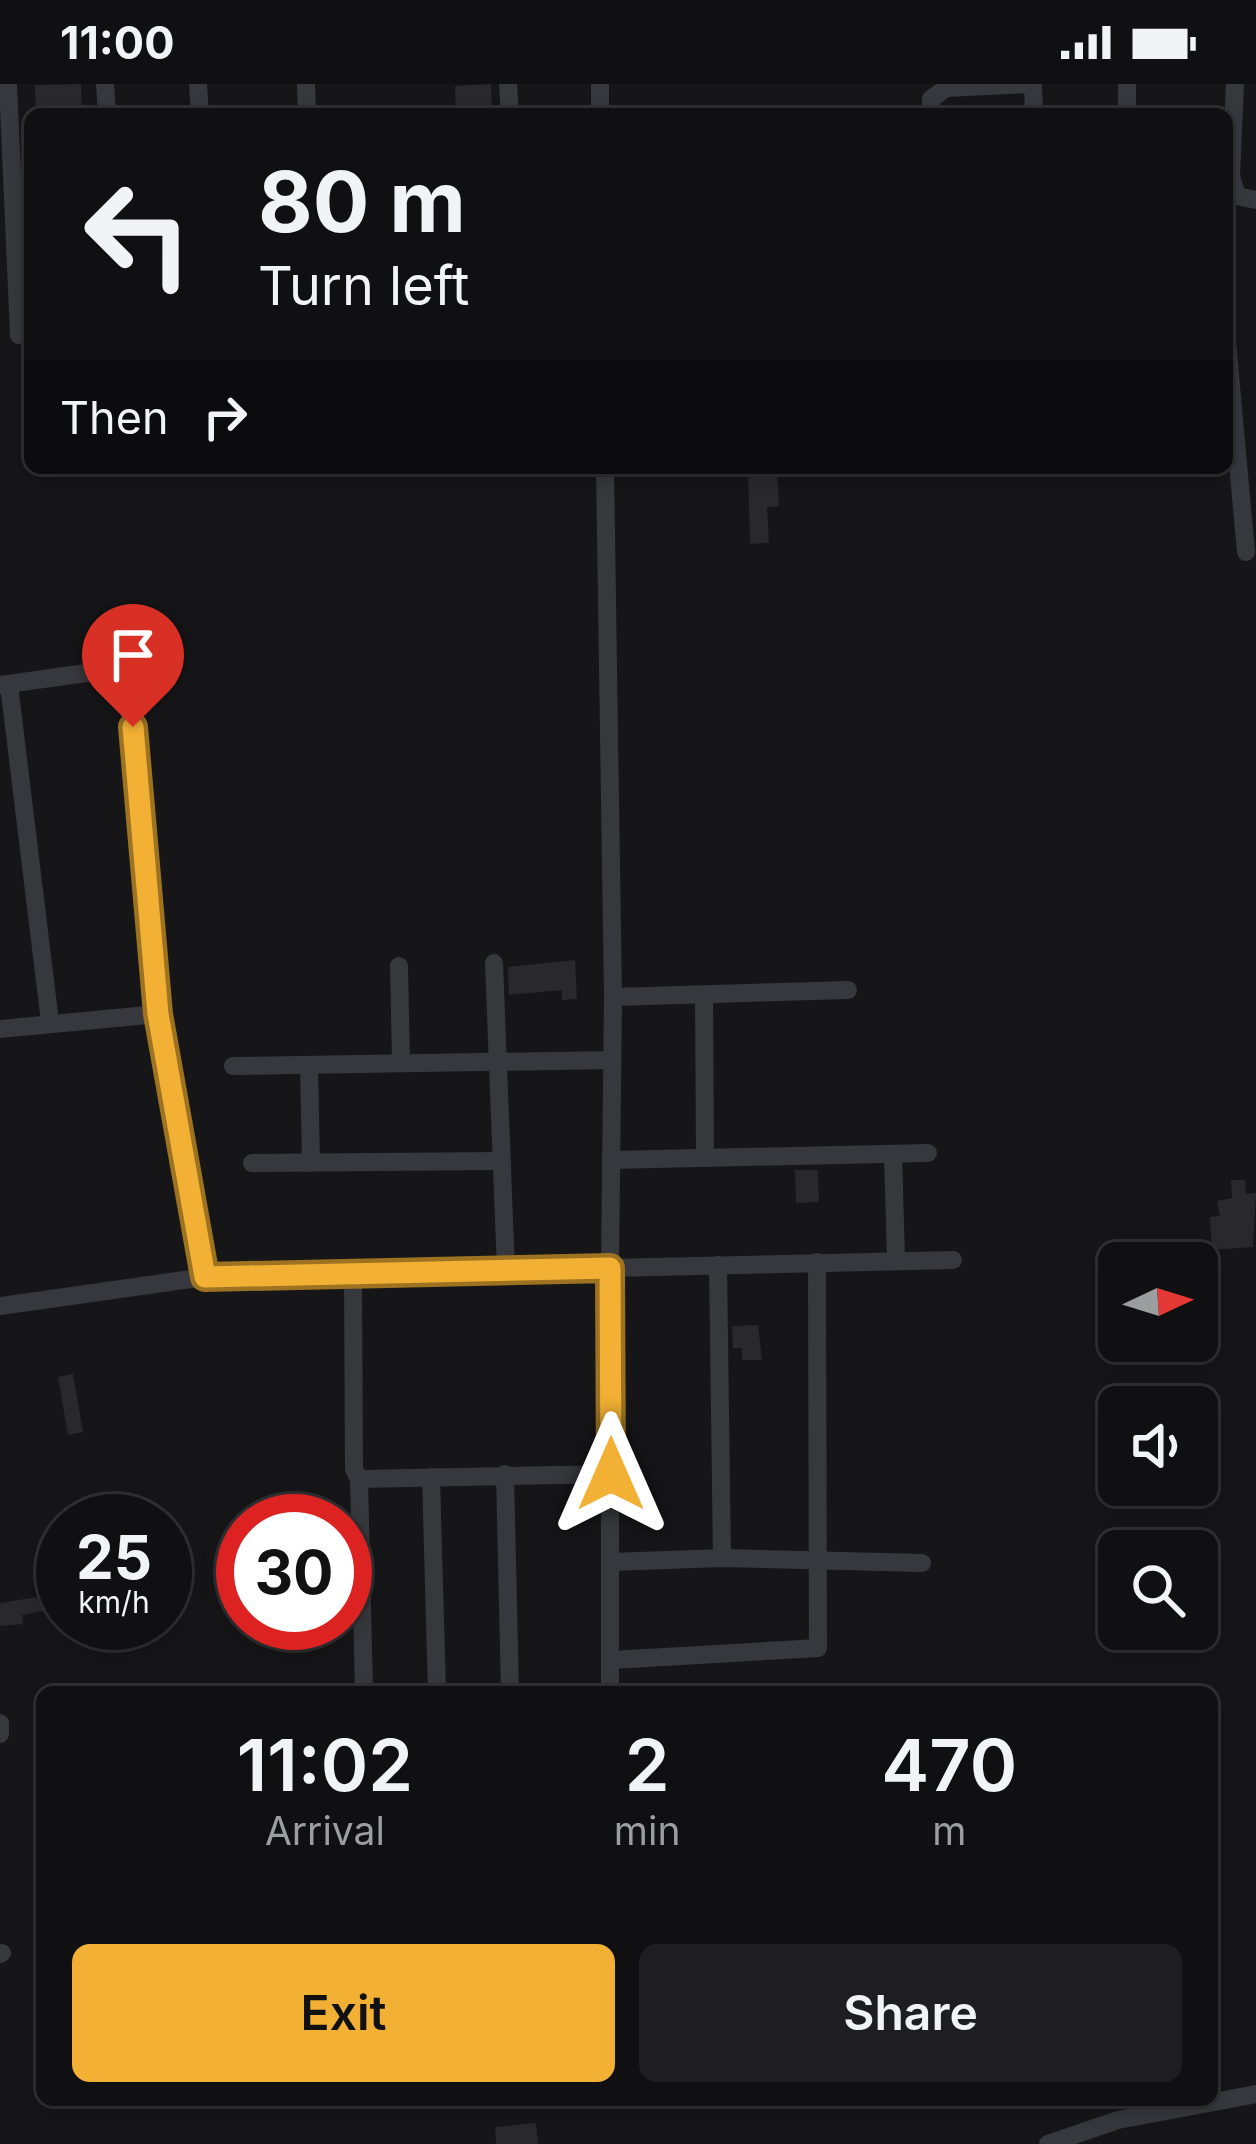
<!DOCTYPE html>
<html lang="en">
<head>
<meta charset="utf-8">
<style>
	:root { --surface:#101012; --page:#1e1e20; --text:#f1f3f6; --muted:#9c9d9f; --line:#303032; --accent:#f2b134 }
	body { margin:0; font-family:Inter,sans-serif; background:var(--page); color:var(--text); height:100vh; display:flex; flex-direction:column; font-size:45px; white-space:nowrap }
	* { box-sizing:border-box; margin:0 }
	p { font-size:39px; color:var(--muted) }
	.icon { flex:none; width:66px; height:66px; fill:none; stroke:currentColor; stroke-width:2; stroke-linecap:round; stroke-linejoin:round }
	.map { position:relative; flex:1; overflow:hidden }
	.details { position:absolute; left:36px; top:1602px; width:1182px; height:420px; display:flex; flex-direction:column; background:var(--surface); border-radius:18px; box-shadow:0 6px 18px #0003,0 0 0 3px var(--line) }
	.details>* { flex:none }
	.hud { position:absolute; left:24px; top:24px; width:1209px; height:366px; border-radius:18px; box-shadow:0 6px 18px #0003,0 0 0 3px var(--line); background:#101012; color:var(--text); overflow:hidden }
	.needle { width:78px; rotate:86deg }
	.fabs { position:absolute; left:1098px; top:1158px; display:grid; gap:24px }
	.fabs a { display:grid; place-items:center; width:120px; height:120px; border-radius:18px; background:var(--surface); box-shadow:0 6px 18px #0003,0 0 0 3px var(--line); font-size:60px }
	.speed { position:absolute; left:36px; top:1410px; display:flex; gap:24px; font-size:60px; font-weight:700; text-align:center }
	.speed>* { display:grid; place-content:center; width:156px; height:156px; border-radius:50%; background:var(--surface); box-shadow:0 6px 18px #0003,0 0 0 3px var(--line); line-height:1 }
	.speed small { font-size:30px; font-weight:400 }
	.speed .limit { border:18px solid #d22; background:#fff; color:#111 }
	.pin { position:absolute; display:grid; place-items:center; width:102px; height:102px; color:#fff; margin:-123px -51px; border-radius:50% 50% 50% 0; rotate:-45deg; box-shadow:0 0 12px #0007 }
	.pin .icon { rotate:45deg }
	.me { position:absolute; width:132px; margin:-66px; rotate:0deg; stroke-linejoin:round; filter:drop-shadow(0 0 9px #0008) }
	.turn { display:flex; align-items:center; gap:42px; height:252px; padding:0 36px; font-size:54px }
	.turn .icon { width:156px; height:156px; stroke-width:2.5 }
	.turn b { display:block; font-size:84px; line-height:102px }
	.then { display:flex; align-items:center; height:114px; padding:0 36px; background:#0003; gap:24px; font-size:45px }
	.eta { display:flex; justify-content:space-evenly; align-items:center; height:204px; text-align:center }
	.eta b { font-size:72px; font-weight:600; line-height:84px }
	.action { display:flex; gap:24px; margin-top:auto; padding:24px 36px }
	.action a { flex:1; height:138px; border-radius:18px; background:var(--accent); color:#111; font-size:48px; font-weight:600; line-height:138px; text-align:center }
	.action a+a { background:var(--page); color:var(--text) }
	.status { display:flex; justify-content:space-between; align-items:center; height:84px; padding:0 60px; background:var(--surface); direction:ltr }
	.status svg { height:33px; fill:currentColor }
	.map>svg:first-child { display:block }
	.building { fill:#29292c }
	.lines { fill:none; stroke-linecap:round; stroke-linejoin:round }
	.minor { stroke:#37383d; stroke-width:18 }
	.route-casing { stroke:#9d7322; stroke-width:30 }
	.route { stroke:#f2b134; stroke-width:21 }
</style>
</head>
<body>
<div class="status"><b>11:00</b><svg viewBox="0 0 49 12"><path d="M0 12V9h3v3zM5 12V6h3v6zM10 12V3h3v9zM15 12V0h3v12zM26 1h20v11H26zM47 4h2v5h-2z"/></svg></div>
<div class="map">
<svg width="1256" height="2060" viewBox="0 0 1256 2060">
	<rect width="100%" height="100%" fill="#161618"/>
	<g class="building">
		<polygon points="81,0 82,30 36,30 35,1"/>
		<polygon points="491,0 492,30 456,30 455,2"/>
		<polygon points="748,384 777,384 779,422 767,423 769,459 750,460"/>
		<polygon points="575,876 577,915 562,916 562,906 509,911 508,883"/>
		<polygon points="795,1086 818,1086 819,1118 796,1119"/>
		<polygon points="1231,1096 1245,1096 1246,1110 1256,1109 1253,1163 1212,1166 1210,1133 1220,1132 1217,1117 1232,1114"/>
		<polygon points="758,1241 762,1276 742,1276 742,1264 733,1264 732,1242"/>
		<polygon points="73,1290 83,1348 68,1351 58,1293"/>
		<polygon points="63,1509 63,1523 22,1531 23,1540 0,1542 0,1519"/>
		<polygon points="536,2039 538,2060 496,2060 495,2043"/>
	</g>
	<g class="lines">
		<g class="minor">
			<polyline points="8,0 19,251"/>
			<polyline points="105,0 107,30"/>
			<polyline points="198,0 200,30"/>
			<polyline points="306,0 307,30"/>
			<polyline points="508,0 510,30"/>
			<polyline points="600,0 600,30"/>
			<polyline points="1033,0 1034,30"/>
			<polyline points="1127,0 1127,30"/>
			<polyline points="1235,0 1231,92 1237,112 1256,116"/>
			<polyline points="931,30 931,15 946,4 1028,0"/>
			<polyline points="1227,258 1246,468"/>
			<polyline points="0,601 101,587 122,593 133,643 158,930 205,1193"/>
			<polyline points="9,601 50,938"/>
			<polyline points="494,879 506,1187"/>
			<polyline points="399,882 401,979"/>
			<polyline points="704,911 705,1074"/>
			<polyline points="613,913 848,906"/>
			<polyline points="0,945 158,930"/>
			<polyline points="309,981 311,1079"/>
			<polyline points="233,982 612,976"/>
			<polyline points="893,1070 896,1175"/>
			<polyline points="611,1076 928,1069"/>
			<polyline points="252,1079 502,1077"/>
			<polyline points="718,1181 722,1474"/>
			<polyline points="353,1190 354,1385 359,1395 364,1608"/>
			<polyline points="0,1222 205,1193 610,1184 613,913 605,384"/>
			<polyline points="505,1390 510,1608"/>
			<polyline points="431,1393 437,1608"/>
			<polyline points="359,1395 612,1390"/>
			<polyline points="611,1478 722,1474 922,1479"/>
			<polyline points="612,1576 818,1564 817,1178"/>
			<polyline points="610,1608 610,1184 953,1176"/>
			<polyline points="0,1639 0,1650"/>
			<polyline points="0,1870 2,1869"/>
			<polyline points="1048,2060 1118,2036 1256,2010"/>
		</g>
	</g>
	<g class="lines">
		<g class="route-casing">
			<polyline id="route" points="133,643 158,930 205,1193 610,1184 611,1390"/>
		</g>
		<use href="#route" class="route"/>
	</g>
</svg>
<div class="fabs">
<a><svg class="needle" viewBox="-14 -14 28 28"><path d="M0-13l5 13h-10z" fill="#e53935"/><path d="M0 13l5-13h-10z" fill="#9c9d9f"/></svg></a>
<a><svg class="icon" aria-label="sound" viewBox="0 0 24 24"><path d="M4 9h4l5-4v14l-5-4H4zM17 9q2 3 0 6"/></svg></a>
<a><svg class="icon" aria-label="search" viewBox="0 0 24 24"><circle cx="10" cy="10" r="6"/><path d="M15 15l6 6"/></svg></a>
</div>
<div class="speed"><div>25<small>km/h</small></div><div class="limit">30</div></div>
<div class="pin" style="left:133px;top:643px;background:#d93025"><svg class="icon" aria-label="arrive" viewBox="0 0 24 24"><path d="M6 21V4h12l-3 4 3 4H6"/></svg></div>
<svg class="me" style="left:611px;top:1390px" viewBox="-20 -20 40 40"><path d="M0-17L14 15 0 8-14 15z" fill="#f2b134" stroke="#fff" stroke-width="4"/></svg>
<div class="hud">
<div class="turn"><svg class="icon" aria-label="left" viewBox="0 0 24 24"><path d="M17 20v-9H6M10 6l-5 5 5 5"/></svg><div><b>80 m</b>Turn left</div></div>
<div class="then">Then<svg class="icon" aria-label="right" viewBox="0 0 24 24"><path d="M7 20v-9h11M14 6l5 5-5 5"/></svg></div>
</div>
<section class="details">
<div class="eta">
<div><b>11:02</b><p>Arrival</p></div>
<div><b>2</b><p>min</p></div>
<div><b>470</b><p>m</p></div>
</div>
<div class="action"><a>Exit</a><a>Share</a></div>
</section>
</div>
</body>
</html>
